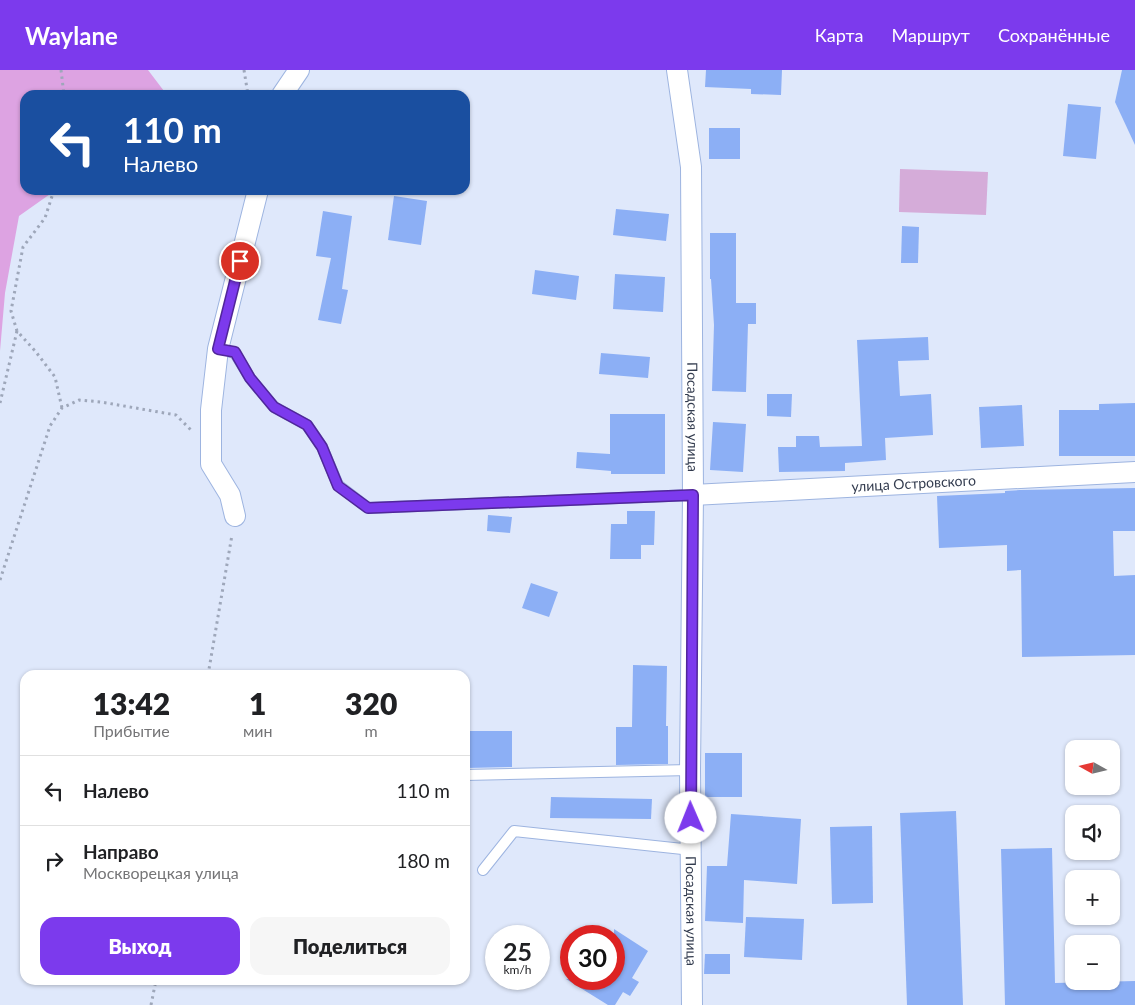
<!DOCTYPE html>
<html lang="ru">
<head>
<meta charset="utf-8">
<style>
	:root { --surface:#fff; --page:#f6f6f6; --text:#202124; --muted:#757577; --line:#e0e0e0; --accent:#7c3aed }
	body { margin:0; font-family:Lato,sans-serif; background:var(--page); color:var(--text); height:100vh; display:flex; flex-direction:column; font-size:19px; white-space:nowrap }
	* { box-sizing:border-box; margin:0 }
	p { font-size:16px; color:var(--muted) }
	.icon { flex:none; width:28px; height:28px; fill:none; stroke:currentColor; stroke-width:2; stroke-linecap:round; stroke-linejoin:round }
	.map { position:relative; flex:1; overflow:hidden }
	.panel { position:absolute; left:20px; top:600px; width:450px; height:315px; display:flex; flex-direction:column; background:var(--surface); border-radius:15px; box-shadow:0 1px 4px #0004 }
	.panel>* { flex:none }
	.hud { position:absolute; left:20px; top:20px; width:450px; height:105px; border-radius:15px; box-shadow:0 1px 4px #0004; background:#1a4fa0; color:#fff; overflow:hidden }
	.needle { width:32px; rotate:278deg }
	.controls { position:absolute; left:1065px; top:670px; display:grid; gap:10px }
	.controls a { display:grid; place-items:center; width:55px; height:55px; border-radius:10px; background:var(--surface); box-shadow:0 1px 4px #0004; font-size:25px }
	.speed { position:absolute; left:485px; top:855px; display:flex; gap:10px; font-size:25px; font-weight:700; text-align:center }
	.speed>* { display:grid; place-content:center; width:65px; height:65px; border-radius:50%; background:var(--surface); box-shadow:0 1px 4px #0004; line-height:1 }
	.speed small { font-size:12px; font-weight:400 }
	.speed .limit { border:8px solid #d22; background:#fff; color:#111 }
	.pin { position:absolute; display:grid; place-items:center; width:42px; height:42px; color:#fff; margin:-21px; border:2px solid #fff; border-radius:50%; box-shadow:0 1px 5px #0007 }
	.me { position:absolute; width:55px; margin:-28px; rotate:359deg; stroke-linejoin:round; filter:drop-shadow(0 0 4px #0008) }
	.turn { display:flex; align-items:center; gap:18px; height:105px; padding:0 20px; font-size:22px }
	.turn .icon { width:65px; height:65px; stroke-width:2.5 }
	.turn b { display:block; font-size:35px; line-height:42px }
	.eta { display:flex; justify-content:space-evenly; align-items:center; height:85px; text-align:center }
	.eta b { font-size:30px; font-weight:800; line-height:35px }
	.button { display:flex; gap:10px; margin-top:auto; padding:10px 20px }
	.button a { flex:1; height:58px; border-radius:15px; background:var(--accent); color:#fff; font-size:20px; font-weight:800; line-height:58px; text-align:center }
	.button a+a { background:var(--page); color:var(--text) }
	ul { padding:0; list-style:none }
	li { display:flex; align-items:center; gap:15px; height:70px; padding:0 20px; border-top:1px solid var(--line) }
	li div { flex:1 }
	li b { display:block; font-size:19px }
	li em { font-style:normal }
	header { display:flex; align-items:center; gap:30px; box-sizing:border-box; height:70px; padding:0 25px; background:var(--accent); color:#fff }
	header strong { font-size:24px }
	nav { display:flex; gap:28px; margin-inline-start:auto; font-size:18px }
	.map>svg:first-child { display:block }
	.green { fill:#d5acd9 }
	.forest { fill:#dda3e2 }
	.building { fill:#8caff5 }
	.lines { fill:none; stroke-linecap:round; stroke-linejoin:round }
	.service-casing { stroke:#9db4e0; stroke-width:12 }
	.minor-casing { stroke:#9db4e0; stroke-width:22 }
	.path { stroke:#9ea7ba; stroke-width:3; stroke-dasharray:2.5 4; stroke-linecap:butt }
	.service { stroke:#fff; stroke-width:10 }
	.minor { stroke:#fff; stroke-width:20 }
	.route-casing { stroke:#51269a; stroke-width:12 }
	.route { stroke:#7c3aed; stroke-width:9 }
	.labels { text-anchor:middle; stroke-width:4; stroke-linejoin:round; paint-order:stroke }
	.street-label { font-size:14px; fill:#323b4e; stroke:#f0f5ff }
</style>
</head>
<body>
<header>
<strong>Waylane</strong>
<nav><a>Карта</a><a>Маршрут</a><a>Сохранённые</a></nav>
</header>
<div class="map">
<svg width="1135" height="935" viewBox="0 0 1135 935">
	<rect width="100%" height="100%" fill="#dfe8fb"/>
	<polygon class="green" points="900,99 988,102 986,145 899,142"/>
	<polygon class="forest" points="0,0 148,0 167,25 25,25 25,120 92,120 87,123 53,122 19,146 5,223 0,281"/>
	<g class="building">
		<polygon points="706,0 782,0 781,25 751,24 751,19 705,17"/>
		<polygon points="1122,0 1135,0 1135,75 1115,32"/>
		<polygon points="1068,34 1101,37 1096,89 1063,86"/>
		<rect x="709" y="58" width="31" height="31"/>
		<polygon points="394,126 427,131 421,175 388,170"/>
		<polygon points="616,139 669,144 666,171 613,165"/>
		<polygon points="323,141 352,146 342,219 348,220 341,254 318,250 331,188 316,186"/>
		<polygon points="902,156 919,157 918,193 901,193"/>
		<polygon points="710,163 736,163 736,233 756,233 756,254 748,254 746,322 712,321 714,255 711,209 710,209"/>
		<polygon points="535,200 579,206 576,230 532,224"/>
		<polygon points="615,204 665,207 663,242 613,239"/>
		<polygon points="928,267 929,290 898,291 900,326 931,324 933,365 885,368 886,390 845,393 845,401 779,402 778,377 796,377 796,366 819,366 820,377 862,376 857,270"/>
		<polygon points="601,283 650,287 648,308 599,304"/>
		<polygon points="767,324 792,324 791,347 767,346"/>
		<polygon points="1135,333 1135,386 1059,386 1059,340 1099,340 1099,334"/>
		<polygon points="1022,335 1024,376 981,378 979,337"/>
		<polygon points="610,344 665,344 665,404 611,404 611,401 576,398 577,382 610,384"/>
		<polygon points="713,352 746,354 743,402 710,400"/>
		<polygon points="1135,418 1135,461 1113,461 1114,506 1135,505 1135,585 1022,587 1021,500 1007,501 1007,475 939,478 937,426 1005,423 1005,421 1020,420"/>
		<polygon points="627,441 655,441 654,475 641,475 641,489 610,489 611,454 627,454"/>
		<polygon points="488,445 512,447 510,463 487,461"/>
		<polygon points="531,513 558,522 549,547 522,538"/>
		<polygon points="633,595 667,596 666,656 668,656 668,694 616,695 616,657 632,657"/>
		<polygon points="467,661 512,661 512,697 467,698"/>
		<rect x="705" y="683" width="37" height="44"/>
		<polygon points="551,727 652,729 651,749 550,748"/>
		<polygon points="956,741 963,935 907,935 900,743"/>
		<polygon points="731,744 801,749 797,814 744,810 743,853 705,851 707,796 727,796"/>
		<polygon points="872,756 873,833 832,834 830,757"/>
		<polygon points="1052,778 1055,913 1135,911 1135,935 1005,935 1001,779"/>
		<polygon points="746,847 804,849 802,890 744,887"/>
		<polygon points="614,859 648,881 632,908 639,912 630,926 623,922 615,935 608,935 566,909 614,909"/>
		<polygon points="705,884 730,884 730,904 704,904"/>
	</g>
	<g class="lines">
		<g class="service-casing">
			<g id="service">
				<polyline points="218,279 235,283 250,308 274,337 307,355 322,377 338,415 368,438 693,425"/>
				<polyline points="465,705 690,700"/>
				<polyline points="483,800 514,761 692,780"/>
			</g>
		</g>
		<g class="minor-casing">
			<g id="minor">
				<path id="s1" d="M677 0 691 97 693 425 690 700 692 935"/>
				<polyline points="282,25 299,0"/>
				<path id="s2" d="M693 425 1135 402"/>
				<polyline points="235,446 230,425 211,394 211,340 218,279 258,120"/>
			</g>
		</g>
		<g class="path">
			<polyline points="61,0 64,25"/>
			<polyline points="244,0 248,25"/>
			<polyline points="54,120 45,148 23,177 11,241 17,261 36,282 55,307 62,338"/>
			<polyline points="0,333 17,261"/>
			<polyline points="0,510 50,356 62,338 79,330 101,332 176,345 192,361"/>
			<polyline points="208,605 232,465"/>
			<polyline points="151,935 156,910"/>
		</g>
		<use href="#service" class="service"/>
		<use href="#minor" class="minor"/>
	</g>
	<g class="lines">
		<g class="route-casing">
			<polyline id="route" points="240,191 218,279 235,282 250,308 274,337 307,355 322,377 338,416 368,438 693,425 691,748"/>
		</g>
		<use href="#route" class="route"/>
	</g>
	<g class="labels">
		<g class="street-label">
			<text dy="5" stroke="none"><textPath href="#s1" startOffset="348">Посадская улица</textPath></text>
			<text dy="5" stroke="none"><textPath href="#s2" startOffset="221">улица Островского</textPath></text>
			<text dy="5" stroke="none"><textPath href="#s1" startOffset="842">Посадская улица</textPath></text>
		</g>
	</g>
</svg>
<div class="controls">
<a><svg class="needle" viewBox="-14 -14 28 28"><path d="M0-13l5 13h-10z" fill="#e53935"/><path d="M0 13l5-13h-10z" fill="#757577"/></svg></a>
<a><svg class="icon" aria-label="sound" viewBox="0 0 24 24"><path d="M4 9h4l5-4v14l-5-4H4zM17 9q2 3 0 6"/></svg></a>
<a>+</a>
<a>−</a>
</div>
<div class="speed"><div>25<small>km/h</small></div><div class="limit">30</div></div>
<div class="pin" style="left:240px;top:191px;background:#d93025"><svg class="icon" aria-label="arrive" viewBox="0 0 24 24"><path d="M6 21V4h12l-3 4 3 4H6"/></svg></div>
<svg class="me" style="left:691px;top:748px" viewBox="-20 -20 40 40"><circle r="19" fill="#fff"/><path d="M0-13L10 11 0 6-10 11z" fill="#7c3aed"/></svg>
<div class="hud">
<div class="turn"><svg class="icon" aria-label="left" viewBox="0 0 24 24"><path d="M17 20v-9H6M10 6l-5 5 5 5"/></svg><div><b>110 m</b>Налево</div></div>
</div>
<section class="panel">
<div class="eta">
<div><b>13:42</b><p>Прибытие</p></div>
<div><b>1</b><p>мин</p></div>
<div><b>320</b><p>m</p></div>
</div>
<ul>
<li><svg class="icon" aria-label="left" viewBox="0 0 24 24"><path d="M17 20v-9H6M10 6l-5 5 5 5"/></svg><div><b>Налево</b></div><em>110 m</em></li>
<li><svg class="icon" aria-label="right" viewBox="0 0 24 24"><path d="M7 20v-9h11M14 6l5 5-5 5"/></svg><div><b>Направо</b><p>Москворецкая улица</p></div><em>180 m</em></li>
</ul>
<div class="button"><a>Выход</a><a>Поделиться</a></div>
</section>
</div>
</body>
</html>
